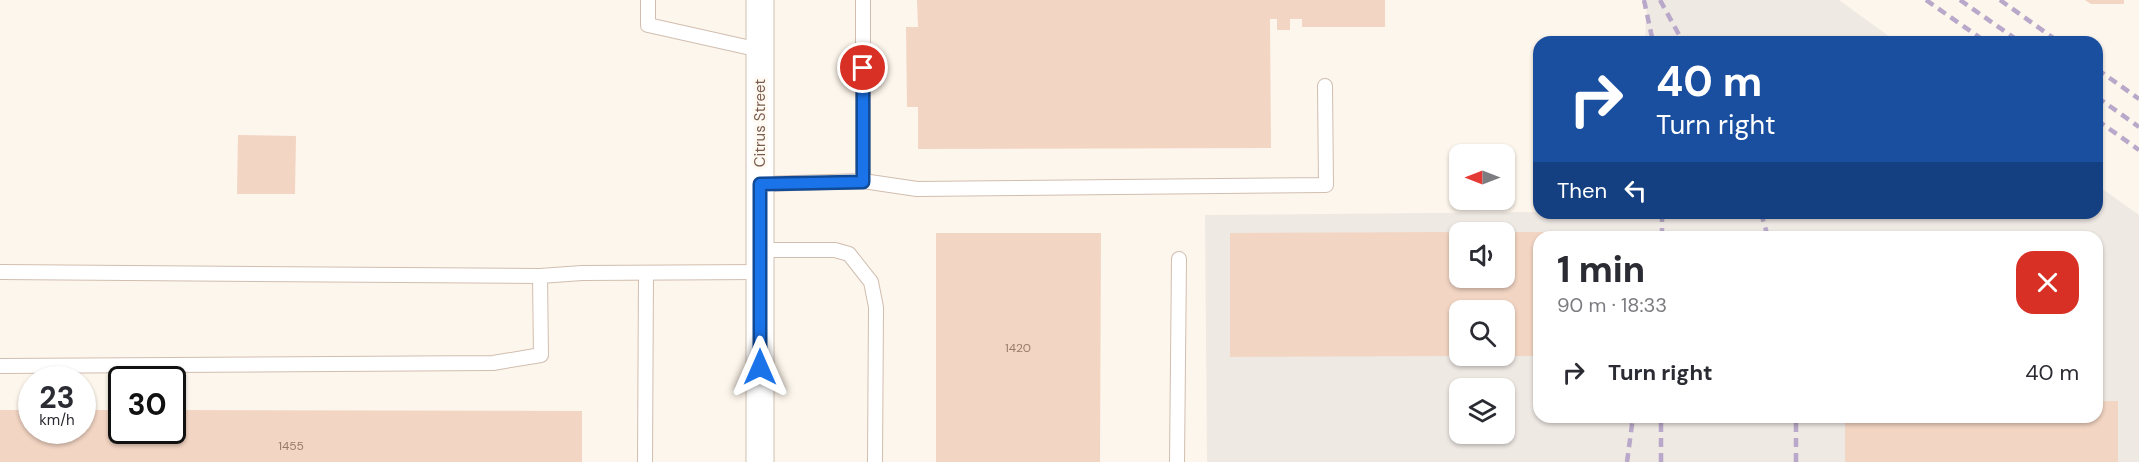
<!DOCTYPE html>
<html lang="en">
<head>
<meta charset="utf-8">
<style>
	:root { --surface:#fff; --page:#f2f2f3; --text:#2b2b33; --muted:#7c7c81 }
	body { margin:0; font-family:"DM Sans",sans-serif; background:var(--page); color:var(--text); height:100vh; display:flex; flex-direction:column; font-size:22px; white-space:nowrap }
	* { box-sizing:border-box; margin:0 }
	p { font-size:20px; color:var(--muted) }
	.icon { flex:none; width:33px; height:33px; fill:none; stroke:currentColor; stroke-width:2; stroke-linecap:round; stroke-linejoin:round }
	.map { position:relative; flex:1; overflow:hidden }
	.drawer { position:absolute; left:1533px; top:231px; width:570px; height:192px; display:flex; flex-direction:column; background:var(--surface); border-radius:18px; box-shadow:0 2px 4px #0004 }
	.drawer>* { flex:none }
	.banner { position:absolute; left:1533px; top:36px; width:570px; height:183px; border-radius:18px; box-shadow:0 2px 4px #0004; background:#1a4fa0; color:#fff; overflow:hidden }
	.needle { width:39px; rotate:270deg }
	.buttons { position:absolute; left:1449px; top:144px; display:grid; gap:12px }
	.buttons a { display:grid; place-items:center; width:66px; height:66px; border-radius:12px; background:var(--surface); box-shadow:0 2px 4px #0004; font-size:30px }
	.speed { position:absolute; left:18px; top:366px; display:flex; gap:12px; font-size:30px; font-weight:700; text-align:center }
	.speed>* { display:grid; place-content:center; width:78px; height:78px; border-radius:50%; background:var(--surface); box-shadow:0 2px 4px #0004; line-height:1 }
	.speed small { font-size:15px; font-weight:400 }
	.speed .limit { border:3px solid #111; border-radius:9px; background:#fff; color:#111 }
	.pin { position:absolute; display:grid; place-items:center; width:51px; height:51px; color:#fff; margin:-26px; border:3px solid #fff; border-radius:50%; box-shadow:0 2px 6px #0007 }
	.me { position:absolute; width:66px; margin:-33px; rotate:0deg; stroke-linejoin:round; filter:drop-shadow(0 0 4px #0008) }
	.turn { display:flex; align-items:center; gap:21px; height:126px; padding:0 24px; font-size:27px }
	.turn .icon { width:78px; height:78px; stroke-width:2.5 }
	.turn b { display:block; font-size:42px; line-height:51px }
	.then { display:flex; align-items:center; height:57px; padding:0 24px; background:#0003; gap:12px; font-size:22px }
	.round { display:grid; place-items:center; flex:none; width:63px; height:63px; border-radius:18px; background:var(--page) }
	.head { display:flex; align-items:center; justify-content:space-between; height:102px; padding:0 24px }
	h1 { font-size:36px; font-weight:800; line-height:45px }
	ul { padding:0; list-style:none }
	li { display:flex; align-items:center; gap:18px; height:78px; padding:0 24px }
	li div { flex:1 }
	li b { display:block; font-size:22px }
	li em { font-style:normal }
	.map>svg:first-child { display:block }
	.industrial { fill:#efe9e4; fill-rule:evenodd }
	.building { fill:#f3d5c3 }
	.lines { fill:none; stroke-linecap:round; stroke-linejoin:round }
	.lane-casing { stroke:#d1beb0; stroke-width:16 }
	.street-casing { stroke:#d1beb0; stroke-width:29 }
	.lane { stroke:#fff; stroke-width:14 }
	.street { stroke:#fff; stroke-width:27 }
	.rail { stroke:#b9a8c9; stroke-width:4.5; stroke-dasharray:9 6; stroke-linecap:butt }
	.route-casing { stroke:#114b97; stroke-width:15 }
	.route { stroke:#1a73e8; stroke-width:10 }
	.labels { text-anchor:middle; stroke-width:6; stroke-linejoin:round; paint-order:stroke }
	.number-label { font-size:12px; fill:#987a6a }
	.street-label { font-size:15px; fill:#7a5c4d; stroke:#fffaf3 }
</style>
</head>
<body>
<div class="map">
<svg width="2139" height="462" viewBox="0 0 2139 462">
	<rect width="100%" height="100%" fill="#fdf6ec"/>
	<g class="industrial">
		<polygon points="1647,0 1839,0 1897,42 1645,42"/>
		<path d="M2097 185 2139 215V462H1207L1205 215 1539 212 2097 213ZM1460 232H1504V278H1460ZM1539 237H2097V417H1539ZM1460 310H1504V356H1460ZM1460 388H1504V434H1460Z"/>
	</g>
	<g class="building">
		<polygon points="917,0 1385,0 1385,27 1302,27 1302,19 1290,19 1290,30 1277,30 1277,19 1270,19 1271,148 918,149 918,107 907,107 906,27 918,27"/>
		<polygon points="2085,0 2124,0 2124,4 2091,4"/>
		<polygon points="238,135 296,136 295,194 237,194"/>
		<polygon points="1460,232 1460,278 1504,278 1504,232 1598,232 1598,237 1539,237 1539,356 1504,356 1504,310 1460,310 1460,356 1230,357 1230,233"/>
		<polygon points="936,233 1101,233 1100,462 936,462"/>
		<polygon points="2097,401 2118,401 2118,462 1845,462 1845,417 2097,417"/>
		<polygon points="0,410 32,410 32,430 82,430 82,410 122,410 122,430 172,430 172,410 582,411 582,462 0,462"/>
	</g>
	<g class="lines">
		<g class="lane-casing">
			<g id="lane">
				<polyline points="648,0 648,25 760,50"/>
				<polyline points="863,181 917,189 1326,185 1325,86"/>
				<polyline points="760,184 863,181 863,0"/>
				<polyline points="760,250 835,250 849,254 871,282 876,307 875,462"/>
				<polyline points="0,272 540,276"/>
				<polyline points="0,366 493,363 541,355 540,276 582,273 760,272"/>
				<polyline points="645,462 646,273"/>
				<polyline points="1177,462 1179,259"/>
			</g>
		</g>
		<g class="street-casing">
			<polyline id="street" points="760,462 760,0"/>
		</g>
		<use href="#lane" class="lane"/>
		<use href="#street" class="street"/>
		<g class="rail">
			<polyline points="1644,0 1653,42"/>
			<polyline points="1660,0 1683,42"/>
			<polyline points="1926,0 1986,42"/>
			<polyline points="1960,0 2020,42"/>
			<polyline points="2000,0 2059,42"/>
			<polyline points="2097,69 2139,99"/>
			<polyline points="2097,97 2139,127"/>
			<polyline points="2097,120 2139,150"/>
			<polyline points="1662,213 1662,237"/>
			<polyline points="1761,213 1768,237"/>
			<polyline points="1627,462 1633,417"/>
			<polyline points="1661,462 1661,417"/>
			<polyline points="1796,462 1796,417"/>
		</g>
	</g>
	<g class="lines">
		<g class="route-casing">
			<polyline id="route" points="760,367 760,184 863,182 863,68"/>
		</g>
		<use href="#route" class="route"/>
	</g>
	<g class="labels">
		<g class="number-label">
			<text x="1018" y="352">1420</text>
			<text x="291" y="450">1455</text>
		</g>
		<g class="street-label">
			<text transform="translate(760 123) rotate(-90)" y="5">Citrus Street</text>
		</g>
	</g>
</svg>
<div class="buttons">
<a><svg class="needle" viewBox="-14 -14 28 28"><path d="M0-13l5 13h-10z" fill="#e53935"/><path d="M0 13l5-13h-10z" fill="#7c7c81"/></svg></a>
<a><svg class="icon" aria-label="sound" viewBox="0 0 24 24"><path d="M4 9h4l5-4v14l-5-4H4zM17 9q2 3 0 6"/></svg></a>
<a><svg class="icon" aria-label="search" viewBox="0 0 24 24"><circle cx="10" cy="10" r="6"/><path d="M15 15l6 6"/></svg></a>
<a><svg class="icon" aria-label="layers" viewBox="0 0 24 24"><path d="M12 4l9 5-9 5-9-5zM3 14l9 5 9-5"/></svg></a>
</div>
<div class="speed"><div>23<small>km/h</small></div><div class="limit">30</div></div>
<div class="pin" style="left:863px;top:68px;background:#d93025"><svg class="icon" aria-label="arrive" viewBox="0 0 24 24"><path d="M6 21V4h12l-3 4 3 4H6"/></svg></div>
<svg class="me" style="left:760px;top:367px" viewBox="-20 -20 40 40"><path d="M0-17L14 15 0 8-14 15z" fill="#1a73e8" stroke="#fff" stroke-width="4"/></svg>
<div class="banner">
<div class="turn"><svg class="icon" aria-label="right" viewBox="0 0 24 24"><path d="M7 20v-9h11M14 6l5 5-5 5"/></svg><div><b>40 m</b>Turn right</div></div>
<div class="then">Then<svg class="icon" aria-label="left" viewBox="0 0 24 24"><path d="M17 20v-9H6M10 6l-5 5 5 5"/></svg></div>
</div>
<section class="drawer">
<div class="head"><div><h1>1 min</h1><p>90 m · 18:33</p></div><a class="round" style="background:#d93025;color:#fff"><svg class="icon" aria-label="close" viewBox="0 0 24 24"><path d="M6 6l12 12M18 6L6 18"/></svg></a></div>
<ul>
<li><svg class="icon" aria-label="right" viewBox="0 0 24 24"><path d="M7 20v-9h11M14 6l5 5-5 5"/></svg><div><b>Turn right</b></div><em>40 m</em></li>
</ul>
</section>
</div>
</body>
</html>
